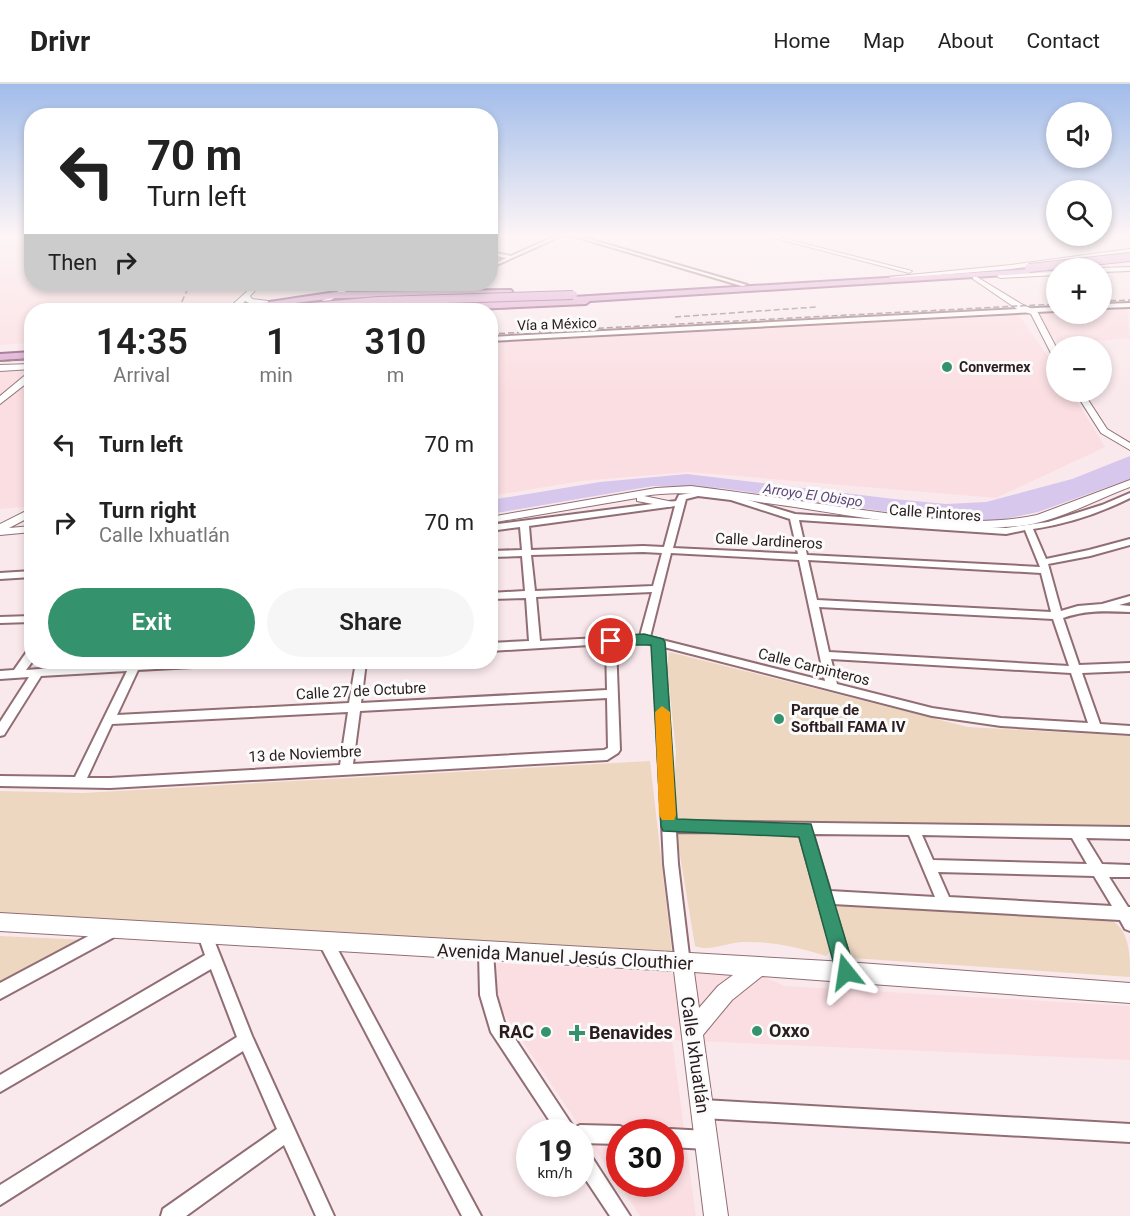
<!DOCTYPE html>
<html lang="en">
<head>
<meta charset="utf-8">
<style>
	:root { --surface:#fff; --page:#f6f6f6; --text:#222; --muted:#767676; --line:#e0e0e0; --accent:#34936c }
	body { margin:0; font-family:Roboto,sans-serif; background:var(--page); color:var(--text); height:100vh; display:flex; flex-direction:column; font-size:22px; white-space:nowrap }
	* { box-sizing:border-box; margin:0 }
	p { font-size:20px; color:var(--muted) }
	.icon { flex:none; width:33px; height:33px; fill:none; stroke:currentColor; stroke-width:2; stroke-linecap:round; stroke-linejoin:round }
	.map { position:relative; flex:1; overflow:hidden }
	.side { position:absolute; left:24px; top:219px; width:474px; height:366px; display:flex; flex-direction:column; background:var(--surface); border-radius:24px; box-shadow:0 3px 9px #0003 }
	.side>* { flex:none }
	.hud { position:absolute; left:24px; top:24px; width:474px; height:183px; border-radius:24px; box-shadow:0 3px 9px #0003; background:#fff; color:var(--text); overflow:hidden }
	.buttons { position:absolute; left:1046px; top:18px; display:grid; gap:12px }
	.buttons a { display:grid; place-items:center; width:66px; height:66px; border-radius:50%; background:var(--surface); box-shadow:0 3px 9px #0003; font-size:30px }
	.speed { position:absolute; left:516px; top:1035px; display:flex; gap:12px; font-size:30px; font-weight:700; text-align:center }
	.speed>* { display:grid; place-content:center; width:78px; height:78px; border-radius:50%; background:var(--surface); box-shadow:0 3px 9px #0003; line-height:1 }
	.speed small { font-size:15px; font-weight:400 }
	.speed .limit { border:9px solid #d22; background:#fff; color:#111 }
	.pin { position:absolute; display:grid; place-items:center; width:51px; height:51px; color:#fff; margin:-26px; border:3px solid #fff; border-radius:50%; box-shadow:0 2px 6px #0007 }
	.me { position:absolute; width:66px; margin:-33px; rotate:345deg; stroke-linejoin:round; filter:drop-shadow(0 0 4px #0008) }
	.turn { display:flex; align-items:center; gap:21px; height:126px; padding:0 24px; font-size:27px }
	.turn .icon { width:78px; height:78px; stroke-width:2.5 }
	.turn b { display:block; font-size:42px; line-height:51px }
	.then { display:flex; align-items:center; height:57px; padding:0 24px; background:#0003; gap:12px; font-size:22px }
	.eta { display:flex; justify-content:space-evenly; align-items:center; height:102px; text-align:center }
	.eta b { font-size:36px; font-weight:600; line-height:42px }
	.button { display:flex; gap:12px; margin-top:auto; padding:12px 24px }
	.button a { flex:1; height:69px; border-radius:36px; background:var(--accent); color:#fff; font-size:24px; font-weight:600; line-height:69px; text-align:center }
	.button a+a { background:var(--page); color:var(--text) }
	ul { padding:0; list-style:none }
	li { display:flex; align-items:center; gap:18px; height:78px; padding:0 24px }
	li div { flex:1 }
	li b { display:block; font-size:22px }
	li em { font-style:normal }
	header { display:flex; align-items:center; gap:36px; box-sizing:border-box; height:84px; padding:0 30px; background:var(--surface); border-bottom:2px solid var(--line) }
	header strong { font-size:28px }
	nav { display:flex; gap:33px; margin-inline-start:auto; font-size:21px }
	.map>svg:first-child { display:block }
	.built { fill:#fbdee2; fill-rule:evenodd }
	.green { fill:#edd7c0 }
	.water { fill:#d7c7ed }
	.lines { fill:none; stroke-linecap:round; stroke-linejoin:round }
	.street-casing { stroke:#916e74; stroke-width:4 }
	.secondary-casing { stroke:#916e74; stroke-width:2 }
	.primary-casing { stroke:#905680; stroke-width:4 }
	.street { fill:#fff; fill-rule:evenodd }
	.secondary { fill:#fff; fill-rule:evenodd }
	.primary { fill:#ddacd2; fill-rule:evenodd }
	.rail { stroke:#897a7d; stroke-width:1.5; stroke-dasharray:6 3; stroke-linecap:butt }
	.primary-bridge-casing { stroke:#905680; stroke-width:10; stroke-linecap:butt }
	.primary-bridge { stroke:#ddacd2; stroke-width:8 }
	.route { fill:#34936c; stroke:#226046; stroke-width:1.5 }
	.slow { fill:#f59e0b }
	.poi-dot { fill:#34936c; stroke:#fbfbfb; stroke-width:2 }
	.labels { text-anchor:middle; stroke-width:6; stroke-linejoin:round; paint-order:stroke }
	.far-street-label { font-size:14px; fill:#2a1c1f; stroke:#fbfbfb }
	.far-poi-label { font-size:14px; font-weight:bold; fill:#2a1c1f; stroke:#fbfbfb; text-anchor:start }
	.far-water-label { font-size:14px; font-style:italic; fill:#5e4679; stroke:#fbfbfb }
	.street-label { font-size:15px; fill:#2a1c1f; stroke:#fbfbfb }
	.poi-label { font-size:15px; font-weight:bold; fill:#2a1c1f; stroke:#fbfbfb; text-anchor:start }
	.near-street-label { font-size:18px; fill:#2a1c1f; stroke:#fbfbfb }
	.near-poi-label { font-size:18px; font-weight:bold; fill:#2a1c1f; stroke:#fbfbfb; text-anchor:start }
</style>
</head>
<body>
<header>
<strong>Drivr</strong>
<nav><a>Home</a><a>Map</a><a>About</a><a>Contact</a></nav>
</header>
<div class="map">
<svg width="1130" height="1132" viewBox="0 0 1130 1132">
	<rect width="100%" height="100%" fill="#fae9ec"/>
	<g class="built">
		<polygon points="0,151 31,151 32,200 251,200 226,223 209,226 32,226 31,259 0,261"/>
		<polygon points="1127,223 1130,254 1059,260 1035,228 1101,230 1101,224"/>
		<polygon points="1019,231 1056,284 1056,308 1071,308 1105,363 996,414 689,388 581,397 491,412 491,259"/>
		<polygon points="31,283 31,422 0,425 0,285"/>
		<path d="M495 879 764 893 785 902 1130 922V976L672 956 696 1132H640L498 921ZM620 1048H670V1100H620Z"/>
	</g>
	<g class="green">
		<path d="M669 568 968 643 1130 652V741L809 737 798 744 799 754 830 868 826 872C798 863 771 857 742 858 726 859 709 868 695 862L673 729 676 668 667 583Z"/>
		<polygon points="650,677 672,870 0,829 0,707 83,709"/>
		<path d="M837 821 1113 837C1130 849 1130 872 1130 893L851 874 834 824Z"/>
		<polygon points="0,852 87,856 0,900"/>
	</g>
	<polygon class="water" points="1130,372 1130,395 1038,428 1000,436 958,438 720,404 653,402 491,430 491,416 600,398 687,390 894,415 946,420 986,418 1072,395"/>
	<g class="lines">
		<g class="street-casing">
			<g id="street">
				<polygon points="558,151 563,151 490,184 490,181 507,174 490,171 490,168 511,172"/>
				<polygon points="570,151 575,151 747,201 742,202"/>
				<polygon points="452,200 458,200 436,210 431,209"/>
				<polygon points="1130,219 1130,223 1101,224 1101,220"/>
				<polygon points="1056,223 1056,227 490,257 490,253"/>
				<path d="M698 408 732 411 795 430 1006 444 1048 438 1102 421 1130 409V414C1100 429 1067 440 1033 445L1046 475 1089 466 1130 455V461L1090 472 1048 480 1061 527 1078 522 1102 520 1130 512V518L1119 521 1130 522V528C1106 527 1086 526 1063 534L1079 581 1130 579V587L1082 589 1100 640 1130 642V650L1001 642 932 632 664 563 675 737 1130 743V755L1086 754 1102 780 1130 781V793H1109L1128 823H1130V847L1125 845 1120 836 833 820 854 888 851 893 846 895 841 893 838 888 799 749 676 748 678 780 690 880 688 885 683 887 678 885 676 880 664 780 653 561 644 558 616 560 620 666 618 669 607 676 110 704 0 702V692L75 693 127 587 41 592 4 651 0 652V638L29 593 0 595V587L14 586 28 566H32V578L26 586 135 578H216L211 582 138 586 117 631 349 619 356 578H366L361 619 607 606 606 560 490 567V559L529 557 526 514 490 515V509L525 507 522 472 490 473V467L522 466 520 443 490 447V441L676 417 679 411ZM698 412 731 416 790 435 798 470 673 464 686 415ZM675 422 664 463 643 462 531 466 529 442ZM799 436 1006 450 1025 446 1040 483 807 471ZM643 468 662 469 653 502 535 507 531 471ZM671 469 799 476 825 597 650 553ZM808 476 1041 489 1051 528 817 516ZM652 508 640 552 540 557 536 513ZM819 523 1053 535 1069 582 829 568ZM831 575 1071 589 1088 639 1001 634 932 624 837 600ZM607 614 608 664 604 666 353 680 360 627ZM348 628 340 681 110 694H87L112 640ZM813 750 909 751 935 813 830 807ZM922 751 1072 754 1087 780 933 776ZM938 788 1094 792 1112 822 949 813Z"/>
				<polygon points="32,487 32,493 0,495 0,489"/>
				<polygon points="32,532 32,538 0,539 0,533"/>
				<polygon points="111,840 116,842 118,847 116,852 0,915 0,899"/>
				<polygon points="205,844 210,846 252,952 334,1132 316,1132 284,1061 186,1132 161,1132 163,1125 277,1045 243,967 0,1121 0,1101 237,953 211,885 0,1008 0,991 205,871 198,851 200,846"/>
				<polygon points="326,851 331,853 481,1132 462,1132 321,863 319,858 321,853"/>
				<polygon points="486,861 491,863 493,868 496,911 504,938 574,1044 580,1041 620,1042 626,1045 628,1048 620,1048 620,1060 580,1059 580,1048 557,1048 491,948 480,911 479,868 481,863"/>
				<polygon points="703,1016 1130,1040 1130,1058 703,1034 697,1031 694,1025 697,1019"/>
				<polygon points="670,1045 707,1047 713,1050 716,1056 713,1062 707,1065 670,1063 670,1048 664,1048"/>
				<polygon points="580,1061 586,1064 630,1132 610,1132 580,1087"/>
			</g>
		</g>
		<g class="secondary-casing">
			<g id="secondary">
				<polygon points="762,151 770,151 912,187 909,189"/>
				<polygon points="1130,165 1130,169 1115,171 1115,173 1088,184 1081,184 1108,172 1011,185 892,195 889,193 1011,181"/>
				<polygon points="1130,183 1130,187 1101,188 1099,184"/>
				<polygon points="1056,187 1056,191 1000,194 997,192 1000,190"/>
				<polygon points="973,193 977,193 1023,221 1037,227 1056,263 1056,273 1052,271 1031,230 1017,225 973,195"/>
				<polygon points="255,200 261,200 250,212 252,215 268,217 268,221 249,219 245,217 237,226 231,226 231,222"/>
				<polygon points="351,200 358,200 314,226 306,226"/>
				<polygon points="32,280 32,285 0,287 0,281"/>
				<polygon points="29,288 32,288 32,295 0,320 0,312"/>
				<polygon points="1075,308 1083,308 1107,345 1130,359 1130,366 1101,349"/>
				<path d="M1130 396V403C1095 416 1057 438 1019 442 935 450 849 430 766 419 725 413 685 405 644 412L673 418V422L669 423 637 417V414L490 439V433L656 404 691 402C746 409 800 417 855 425 915 433 977 444 1037 431Z"/>
				<polygon points="32,424 32,432 9,444 32,442 32,448 0,451 0,440"/>
				<path d="M0 829 846 878 1130 899V919L762 892 732 916 703 951 728 1132H704L674 887 0 847ZM694 888 733 891 718 902 699 924Z"/>
			</g>
		</g>
		<g class="primary-casing">
			<g id="primary">
				<polygon points="1049,184 1052,188 590,217 586,220 451,226 404,226 408,223"/>
				<polygon points="511,206 514,211 336,214 237,226 216,226 336,208"/>
				<polygon points="32,268 32,274 0,276 0,270"/>
			</g>
		</g>
		<use href="#street" class="street"/>
		<use href="#secondary" class="secondary"/>
		<use href="#primary" class="primary"/>
		<g class="rail">
			<polyline points="1101,217 1130,216"/>
			<polyline points="178,226 190,200"/>
			<polyline points="675,233 816,223"/>
			<polyline points="490,250 1056,220"/>
			<polyline points="0,277 32,275"/>
		</g>
		<g class="primary-bridge-casing">
			<g id="primary-bridge">
				<polyline points="1029,184 1130,173"/>
				<polyline points="277,226 378,217 573,211"/>
			</g>
		</g>
		<use href="#primary-bridge" class="primary-bridge"/>
	</g>
	<linearGradient id="sky" x2="0" y2="1"><stop stop-color="#a1bcea"/><stop offset="0.49" stop-color="#fdf5f6"/><stop offset="1" stop-color="#fdf5f6" stop-opacity="0"/></linearGradient>
	<rect width="1130" height="309" fill="url(#sky)"/>
	<polygon class="route" points="644,550 663,555 665,558 677,735 811,740 855,888 852,894 846,897 839,894 836,888 799,753 663,747 661,742 651,561 611,561 605,557 611,552"/>
	<polygon class="slow" points="662,622 670,628 676,731 674,736 662,736 659,731 655,628"/>
	<g class="poi-dot">
		<circle cx="947" cy="283" r="6"/>
		<circle cx="779" cy="635" r="6"/>
		<circle cx="757" cy="947" r="6"/>
		<circle cx="546" cy="948" r="6"/>
		<path d="M574 940h6v6h6v6h-6v6h-6v-6h-6v-6h6z"/>
	</g>
	<g class="labels">
		<g class="far-street-label">
			<text transform="translate(557 240) rotate(-2)" y="5">Vía a México</text>
		</g>
		<g class="far-poi-label">
			<text x="959" y="288">Convermex</text>
		</g>
		<g class="far-water-label">
			<text transform="translate(813 411) rotate(8)" y="5">Arroyo El Obispo</text>
		</g>
		<g class="street-label">
			<text transform="translate(935 429) rotate(4)" y="5">Calle Pintores</text>
			<text transform="translate(769 457) rotate(3)" y="5">Calle Jardineros</text>
			<text transform="translate(814 583) rotate(14)" y="5">Calle Carpinteros</text>
			<text transform="translate(361 607) rotate(-3)" y="5">Calle 27 de Octubre</text>
			<text transform="translate(305 670) rotate(-3)" y="5">13 de Noviembre</text>
		</g>
		<g class="poi-label">
			<text x="791" y="631">Parque de<tspan x="791" dy="17">Softball FAMA IV</tspan></text>
		</g>
		<g class="near-street-label">
			<text transform="translate(565 873) rotate(3)" y="6">Avenida Manuel Jesús Clouthier</text>
			<text transform="translate(695 971) rotate(82)" y="6">Calle Ixhuatlán</text>
		</g>
		<g class="near-poi-label">
			<text x="769" y="953">Oxxo</text>
			<text x="534" y="954" text-anchor="end">RAC</text>
			<text x="589" y="955">Benavides</text>
		</g>
	</g>
</svg>
<div class="buttons">
<a><svg class="icon" aria-label="sound" viewBox="0 0 24 24"><path d="M4 9h4l5-4v14l-5-4H4zM17 9q2 3 0 6"/></svg></a>
<a><svg class="icon" aria-label="search" viewBox="0 0 24 24"><circle cx="10" cy="10" r="6"/><path d="M15 15l6 6"/></svg></a>
<a>+</a>
<a>−</a>
</div>
<div class="speed"><div>19<small>km/h</small></div><div class="limit">30</div></div>
<div class="pin" style="left:611px;top:557px;background:#d93025"><svg class="icon" aria-label="arrive" viewBox="0 0 24 24"><path d="M6 21V4h12l-3 4 3 4H6"/></svg></div>
<svg class="me" style="left:846px;top:888px" viewBox="-20 -20 40 40"><path d="M0-17L14 15 0 8-14 15z" fill="#34936c" stroke="#fff" stroke-width="4"/></svg>
<div class="hud">
<div class="turn"><svg class="icon" aria-label="left" viewBox="0 0 24 24"><path d="M17 20v-9H6M10 6l-5 5 5 5"/></svg><div><b>70 m</b>Turn left</div></div>
<div class="then">Then<svg class="icon" aria-label="right" viewBox="0 0 24 24"><path d="M7 20v-9h11M14 6l5 5-5 5"/></svg></div>
</div>
<section class="side">
<div class="eta">
<div><b>14:35</b><p>Arrival</p></div>
<div><b>1</b><p>min</p></div>
<div><b>310</b><p>m</p></div>
</div>
<ul>
<li><svg class="icon" aria-label="left" viewBox="0 0 24 24"><path d="M17 20v-9H6M10 6l-5 5 5 5"/></svg><div><b>Turn left</b></div><em>70 m</em></li>
<li><svg class="icon" aria-label="right" viewBox="0 0 24 24"><path d="M7 20v-9h11M14 6l5 5-5 5"/></svg><div><b>Turn right</b><p>Calle Ixhuatlán</p></div><em>70 m</em></li>
</ul>
<div class="button"><a>Exit</a><a>Share</a></div>
</section>
</div>
</body>
</html>
